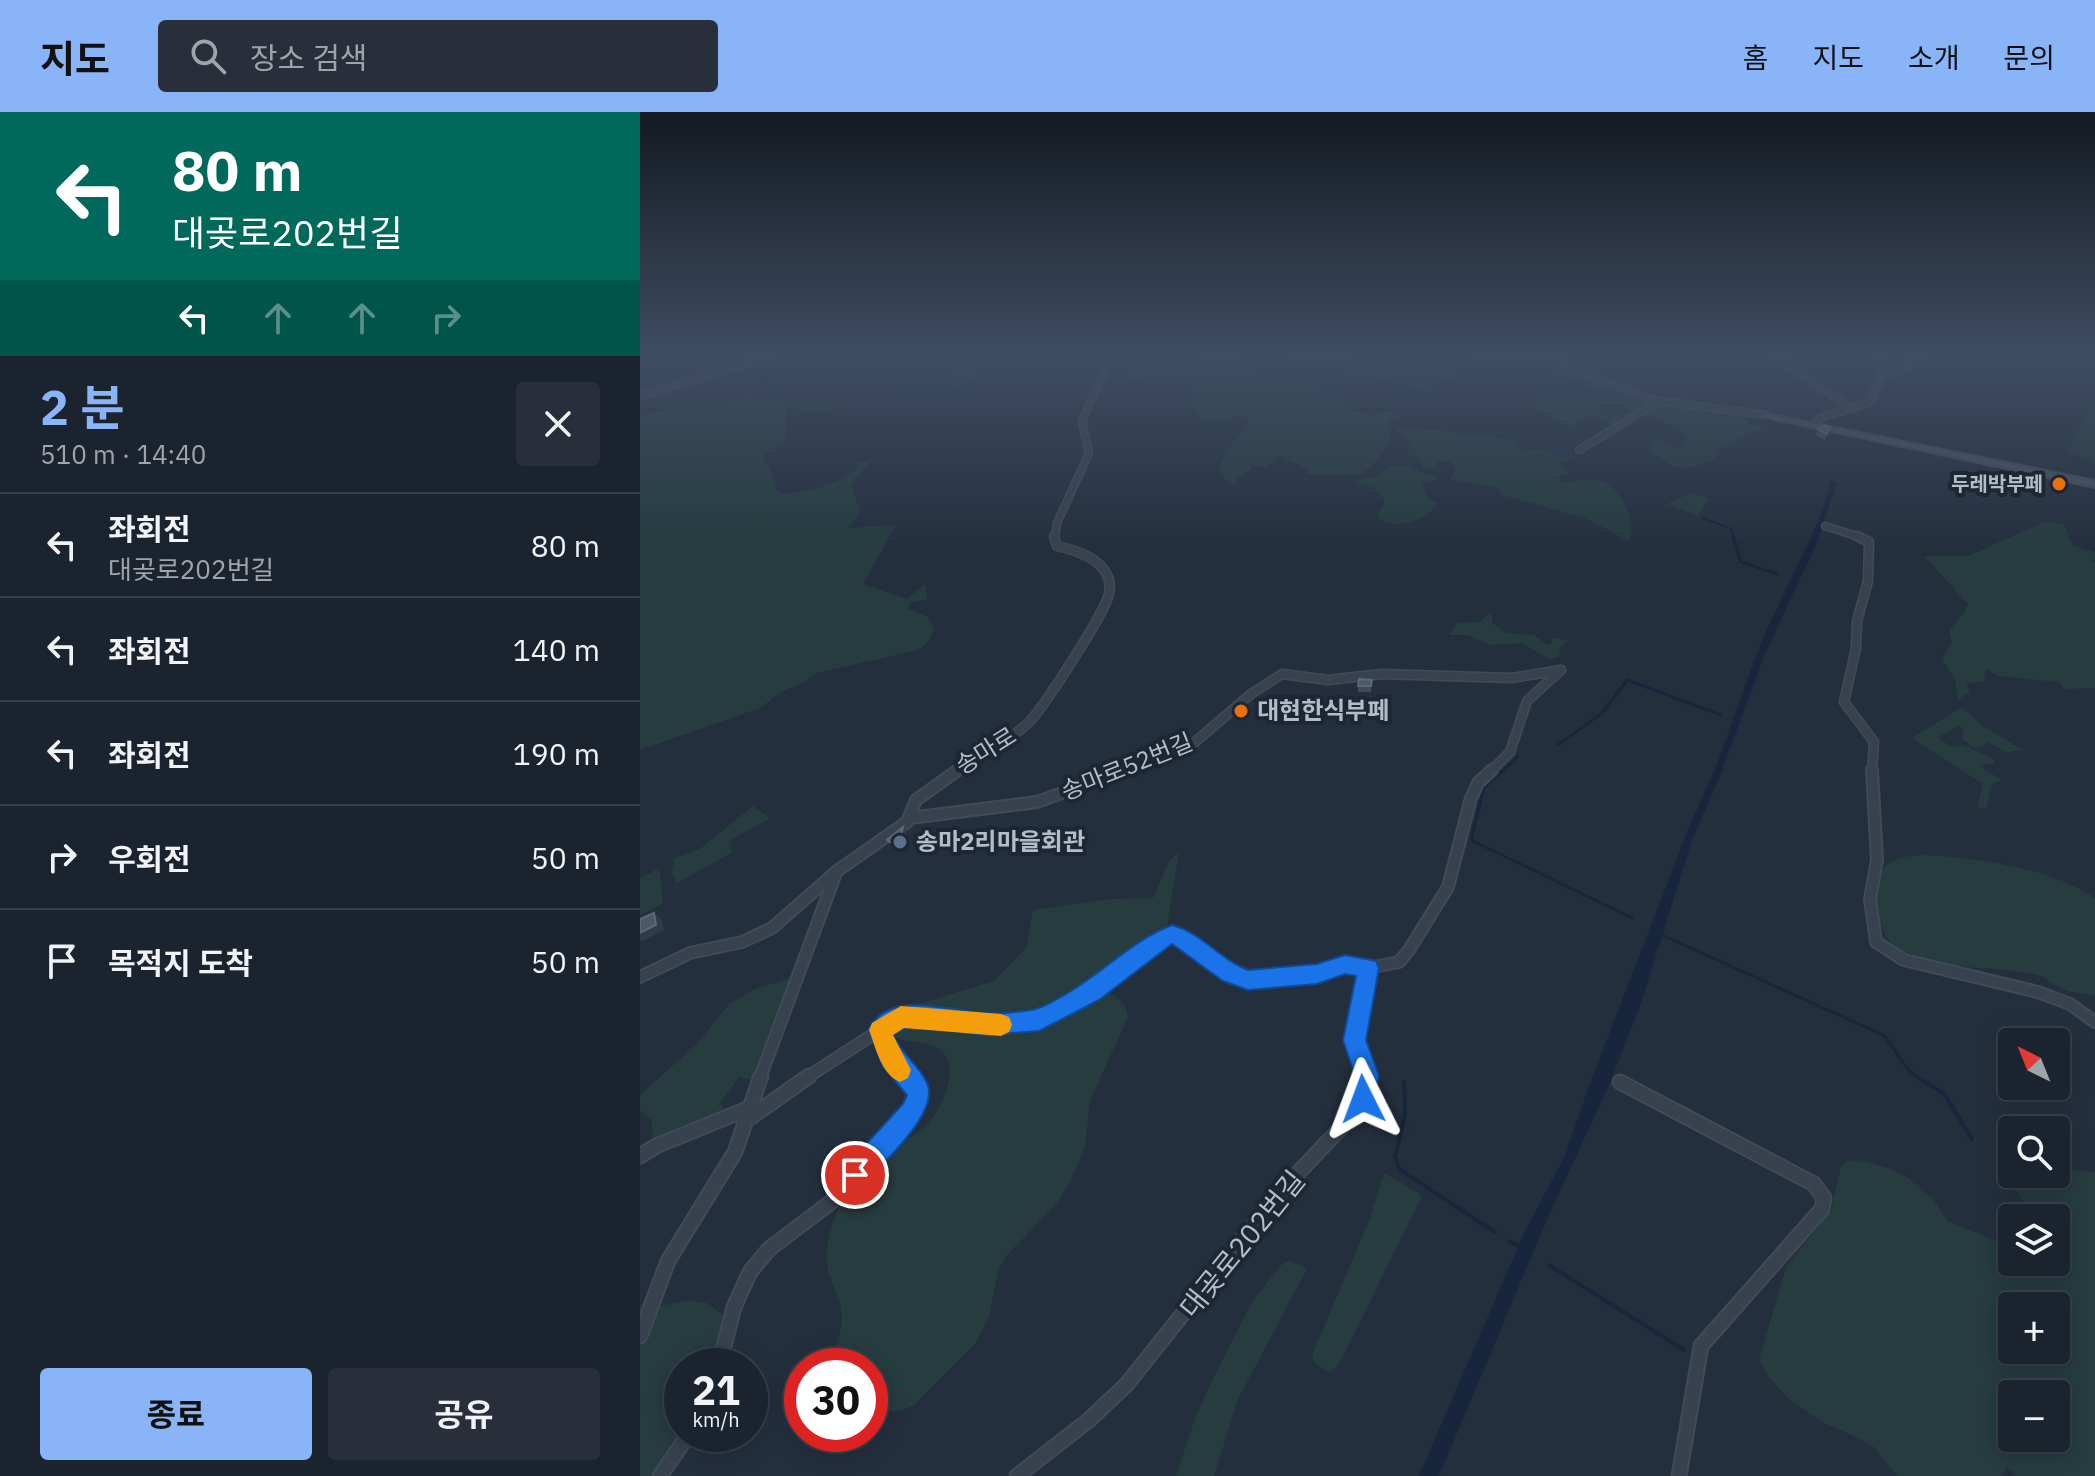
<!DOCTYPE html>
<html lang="ko">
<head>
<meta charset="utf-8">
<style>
	:root { --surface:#1b232e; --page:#282f3a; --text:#f1f3f6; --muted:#a0a4aa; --line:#39404a; --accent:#8ab4f8 }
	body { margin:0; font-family:"IBM Plex Sans","Noto Sans KR",sans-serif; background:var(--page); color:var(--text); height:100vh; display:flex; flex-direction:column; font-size:30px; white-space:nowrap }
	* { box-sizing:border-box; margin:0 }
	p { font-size:26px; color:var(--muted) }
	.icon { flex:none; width:44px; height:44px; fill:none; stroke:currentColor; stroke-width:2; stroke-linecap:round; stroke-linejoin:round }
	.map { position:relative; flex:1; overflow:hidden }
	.sheet { display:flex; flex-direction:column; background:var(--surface); width:640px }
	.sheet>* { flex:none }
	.guide { background:#00695c; color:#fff; overflow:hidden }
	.needle { width:52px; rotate:317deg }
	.fabs { position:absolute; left:1358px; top:916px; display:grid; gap:16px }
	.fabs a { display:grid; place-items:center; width:72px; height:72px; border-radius:8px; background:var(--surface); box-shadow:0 4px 20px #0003,0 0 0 2px var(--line); font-size:40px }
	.speed { position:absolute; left:24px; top:1236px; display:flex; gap:16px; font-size:40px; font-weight:700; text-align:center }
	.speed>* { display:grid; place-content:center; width:104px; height:104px; border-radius:50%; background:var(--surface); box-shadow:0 4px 20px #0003,0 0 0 2px var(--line); line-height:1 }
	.speed small { font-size:20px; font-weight:400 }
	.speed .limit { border:12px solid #d22; background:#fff; color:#111 }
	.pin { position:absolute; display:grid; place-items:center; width:68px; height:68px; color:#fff; margin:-34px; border:4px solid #fff; border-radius:50%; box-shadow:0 2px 8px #0007 }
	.me { position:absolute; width:88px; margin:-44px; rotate:357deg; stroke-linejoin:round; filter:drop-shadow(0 0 6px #0008) }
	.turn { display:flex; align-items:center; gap:28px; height:168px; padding:0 40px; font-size:36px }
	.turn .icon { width:104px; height:104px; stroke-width:2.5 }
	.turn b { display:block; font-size:56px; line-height:68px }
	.lanes { display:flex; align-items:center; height:76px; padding:0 40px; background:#0003; justify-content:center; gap:40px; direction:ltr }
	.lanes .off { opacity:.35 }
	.round { display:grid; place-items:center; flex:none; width:84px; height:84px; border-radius:8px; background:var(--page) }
	.head { display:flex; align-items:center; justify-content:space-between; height:136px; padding:0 40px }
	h1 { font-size:48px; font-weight:700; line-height:60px; color:var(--accent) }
	.button { display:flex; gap:16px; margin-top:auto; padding:16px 40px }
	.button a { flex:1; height:92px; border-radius:8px; background:var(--accent); color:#111; font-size:32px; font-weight:700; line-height:92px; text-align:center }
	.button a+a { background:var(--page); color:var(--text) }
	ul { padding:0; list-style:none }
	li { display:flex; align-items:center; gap:24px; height:104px; padding:0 40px; border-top:2px solid var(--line) }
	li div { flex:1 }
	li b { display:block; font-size:30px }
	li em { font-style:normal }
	header { display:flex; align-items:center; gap:48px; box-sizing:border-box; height:112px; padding:0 40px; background:var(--accent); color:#111 }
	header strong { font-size:38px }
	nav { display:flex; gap:44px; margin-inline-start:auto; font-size:28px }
	.search { width:560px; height:72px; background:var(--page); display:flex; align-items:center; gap:20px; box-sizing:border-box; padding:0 28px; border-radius:8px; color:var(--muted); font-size:30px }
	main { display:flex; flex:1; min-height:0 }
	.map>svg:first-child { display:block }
	.green { fill:#263c3f; fill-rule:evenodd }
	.water { fill:#17263c }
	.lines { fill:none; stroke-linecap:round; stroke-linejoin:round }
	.stream-far2 { stroke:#17263c; stroke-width:2 }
	.stream-far1 { stroke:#17263c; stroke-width:3 }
	.stream { stroke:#17263c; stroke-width:4 }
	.street-far3-casing { stroke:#414a57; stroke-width:9 }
	.street-far2-casing { stroke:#414a57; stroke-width:11 }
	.street-far1-casing { stroke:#414a57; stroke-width:14 }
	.street-casing { stroke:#414a57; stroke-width:17 }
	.secondary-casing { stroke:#414a57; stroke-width:4 }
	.street-far3 { stroke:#38414e; stroke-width:6 }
	.street-far2 { stroke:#38414e; stroke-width:8 }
	.street-far1 { stroke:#38414e; stroke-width:10 }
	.street { stroke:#38414e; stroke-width:13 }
	.secondary { fill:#465061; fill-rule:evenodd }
	.wall { fill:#3f4b5c }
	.shaded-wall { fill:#2f3b4b }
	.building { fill:#4b5868; stroke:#5c6777; stroke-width:2 }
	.route { fill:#1a73e8; stroke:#114b97; stroke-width:2 }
	.slow { fill:#f59e0b }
	.food-dot { fill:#e8710a; stroke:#1d2633; stroke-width:3 }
	.service-dot { fill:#5c6f8a; stroke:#1d2633; stroke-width:3 }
	.labels { text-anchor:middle; stroke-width:8; stroke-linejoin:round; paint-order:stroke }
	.far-poi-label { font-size:20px; font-weight:bold; fill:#b4bcc9; stroke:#1d2633; text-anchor:end }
	.poi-label { font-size:24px; font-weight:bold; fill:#b4bcc9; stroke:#1d2633; text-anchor:start }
	.street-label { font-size:24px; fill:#b4bcc9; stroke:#1d2633 }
	.near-street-label { font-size:28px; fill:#b4bcc9; stroke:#1d2633 }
</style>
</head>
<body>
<header>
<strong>지도</strong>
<div class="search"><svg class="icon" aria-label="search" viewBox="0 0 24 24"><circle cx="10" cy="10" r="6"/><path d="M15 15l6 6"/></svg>장소 검색</div>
<nav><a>홈</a><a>지도</a><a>소개</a><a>문의</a></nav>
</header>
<main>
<section class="sheet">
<div class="guide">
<div class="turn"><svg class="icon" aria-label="left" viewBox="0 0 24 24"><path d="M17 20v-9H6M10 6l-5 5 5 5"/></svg><div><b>80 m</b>대곶로202번길</div></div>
<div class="lanes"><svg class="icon" aria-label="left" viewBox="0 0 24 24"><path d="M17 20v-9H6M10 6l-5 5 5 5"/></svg><svg class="icon off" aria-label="ahead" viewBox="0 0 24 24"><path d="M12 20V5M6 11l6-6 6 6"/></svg><svg class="icon off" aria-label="ahead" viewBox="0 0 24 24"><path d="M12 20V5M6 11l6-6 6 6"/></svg><svg class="icon off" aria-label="right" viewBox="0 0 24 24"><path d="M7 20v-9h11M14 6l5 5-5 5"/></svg></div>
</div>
<div class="head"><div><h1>2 분</h1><p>510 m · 14:40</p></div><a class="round"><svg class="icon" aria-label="close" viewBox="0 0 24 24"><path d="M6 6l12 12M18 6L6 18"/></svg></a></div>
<ul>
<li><svg class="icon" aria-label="left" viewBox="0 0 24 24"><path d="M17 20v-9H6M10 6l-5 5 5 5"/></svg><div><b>좌회전</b><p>대곶로202번길</p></div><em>80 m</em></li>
<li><svg class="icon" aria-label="left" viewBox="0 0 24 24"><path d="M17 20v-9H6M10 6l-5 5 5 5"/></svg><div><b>좌회전</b></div><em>140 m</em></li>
<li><svg class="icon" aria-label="left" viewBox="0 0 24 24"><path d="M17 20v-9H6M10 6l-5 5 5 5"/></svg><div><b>좌회전</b></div><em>190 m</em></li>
<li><svg class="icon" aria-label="right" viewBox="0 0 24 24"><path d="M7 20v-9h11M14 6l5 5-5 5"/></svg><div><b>우회전</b></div><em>50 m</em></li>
<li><svg class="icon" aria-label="arrive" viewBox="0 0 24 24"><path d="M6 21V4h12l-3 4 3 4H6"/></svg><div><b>목적지 도착</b></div><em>50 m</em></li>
</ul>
<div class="button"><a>종료</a><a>공유</a></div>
</section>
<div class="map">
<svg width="1455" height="1364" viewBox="0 0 1455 1364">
	<rect width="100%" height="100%" fill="#242f3e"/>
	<g class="green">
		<path d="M562 246H606L600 247 614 262 637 271 653 269 701 282 699 286C709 301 727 305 744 300L742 297 762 305 751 308 748 312C756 331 735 351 721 363L666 362 667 357 640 344 625 355 612 353 608 360 597 366V373L590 374 578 357 592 331 608 312 607 305 596 304 583 311 562 308 552 294 556 276H548L544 260 485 269 487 262 555 255Z"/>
		<polygon points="647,246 706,247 741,257 778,262 799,258 818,261 814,266 801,270 793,280"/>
		<polygon points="838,246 902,246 979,279 955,277 890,250 875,256 849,255 857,261 828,254 829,249"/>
		<path d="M329 256 341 264C316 282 310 269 285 273 274 276 267 281 254 280Z"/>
		<polygon points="957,281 1003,288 1008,293 997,301 970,291 956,300 971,307 985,299 995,302 974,314 952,304 931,315 894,294 895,287 905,282"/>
		<path d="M108 287 170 291 196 296 187 300 149 295 146 298 145 330 130 337 123 346 132 361 135 376 141 381C168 381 197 372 218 356L216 351 233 347 211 373 220 400 208 416 256 413 223 472 267 487 285 472 287 487 270 491 268 497 287 504 295 518 286 532 278 538 177 561 161 572 141 580 120 596 0 638V305L30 296Z"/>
		<path d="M1022 291 1107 302V312L1125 315 1075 339 1078 346C1040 360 1041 360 1008 338L1013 333 1011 325 1041 338 1049 325 1037 315 1004 302Z"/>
		<polygon points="1455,292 1455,351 1429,339 1444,305"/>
		<path d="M758 316 801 318 825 325 846 323 872 329 880 339 903 337 916 343 937 344 918 352 930 362 918 364 921 371C934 370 955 364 966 371 985 383 995 409 989 429L945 406 869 385 860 382 859 376 810 368 815 358 812 350 798 349 794 358 781 355 784 349 766 341 772 331 762 326 765 323 756 320Z"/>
		<path d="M749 354H765L799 367 781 371 789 387 798 392C784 409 759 418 739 407L738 401 745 391C739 373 724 373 710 370L737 364Z"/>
		<polygon points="1052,381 1069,386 1058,404 1027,392"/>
		<polygon points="1405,410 1424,412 1433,434 1455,440 1455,447 1452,448 1455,451 1455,576 1424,577 1419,570 1357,564 1346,556 1344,569 1326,572 1330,579 1318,588 1316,569 1302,547 1312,531 1309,519 1325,500 1328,492 1284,444 1328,444"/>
		<polygon points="851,501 852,511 866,521 894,523 907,533 912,531 911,525 929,529 920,535 919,545 909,547 882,531 850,533 828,523 809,523 817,511 839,510"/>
		<polygon points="1322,595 1344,615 1383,638 1366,640 1347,630 1342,635 1334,636 1322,627 1324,617 1319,614 1300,624 1300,628 1313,635 1323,633 1354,647 1355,651 1339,654 1362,668 1353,671 1346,697 1337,696 1343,672 1272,626"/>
		<polygon points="113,694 130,706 93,727 89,731 92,740 36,772 32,759 35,746 61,736"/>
		<path d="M539 740 527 815 454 877C471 881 485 885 488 905L450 989 445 1035 431 1068 416 1092 367 1143 359 1155 349 1205 335 1232 274 1293 259 1299H245L230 1289V1254H190C191 1238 202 1224 202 1207 203 1190 193 1177 189 1161 182 1136 193 1100 209 1080 220 1066 234 1045 249 1034 256 1028 268 1027 276 1022 295 1010 313 976 309 953 303 919 259 939 246 917L251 900 258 893 282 891 354 869 386 836 393 798 470 787 513 786 529 749Z"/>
		<path d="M1281 743C1333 745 1412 756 1455 786V884C1443 881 1429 881 1419 875 1411 872 1408 865 1398 863 1355 852 1290 862 1254 833 1236 817 1226 773 1246 754 1255 745 1269 744 1281 743Z"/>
		<polygon points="19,756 23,791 0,803 0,767"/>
		<polygon points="151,866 112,968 99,965 80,991 87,1001 9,1034 13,1027 12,1008 0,998 0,983 58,931 89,892 115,877"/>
		<path d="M1219 1048 1249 1056 1268 1066 1293 1087 1307 1109 1372 1135V1150H1416V1106H1382L1385 1095 1375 1074 1353 1049 1372 1051V1062H1416V1056L1455 1060V1364H1377L1367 1355 1361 1364H1257L1235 1336 1223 1328 1184 1311 1150 1288 1130 1267 1119 1248 1146 1155 1191 1098 1201 1054 1206 1049ZM1372 1194H1416V1238H1372ZM1372 1282H1416V1326H1372Z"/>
		<polygon points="744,1061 778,1081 781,1087 699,1252 690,1261 674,1250 672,1243 729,1109"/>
		<polygon points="650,1148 667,1157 598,1287 574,1364 536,1364 557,1301 575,1263 613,1188 643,1151"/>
		<polygon points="48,1188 67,1191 87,1206 76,1254 42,1254 42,1322 17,1364 0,1364 0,1193 20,1194"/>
	</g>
	<path class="water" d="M1191 368 1197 371 1176 433 1124 544 1080 664 1052 728 1001 891 970 971 908 1105 799 1364H779L884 1121 925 1044 947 979 1054 702C1086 642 1101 575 1129 513 1151 465 1179 418 1191 368Z"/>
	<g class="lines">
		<g class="stream-far2">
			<polyline points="322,246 344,263"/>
			<polyline points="117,261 141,286"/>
			<polyline points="1063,406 1091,417 1094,426"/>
		</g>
		<g class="stream-far1">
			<polyline points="1093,424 1101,450 1137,462"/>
			<polyline points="918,633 962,601 987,568 1081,603"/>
			<polyline points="878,645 844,676 831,728 992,806"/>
			<path d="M1022 823 1243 923C1259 939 1259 953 1279 966"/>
		</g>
		<g class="stream">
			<polyline points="1276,964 1304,982 1332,1027"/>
			<polyline points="764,970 765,1003 755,1044 759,1057 855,1120"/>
			<polyline points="869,1129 880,1135"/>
			<polyline points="909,1153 1044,1238"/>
		</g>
		<g class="street-far3-casing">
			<g id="street-far3">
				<polyline points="906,246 1013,288 1125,303"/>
				<polyline points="1135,246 1214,297"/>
				<polyline points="1242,262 1256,261 1281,246"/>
				<polyline points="0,284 127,246"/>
				<polyline points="1173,313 1180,306 1230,290 1242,262 1236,246"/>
				<polyline points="939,338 1019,289"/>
				<polyline points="1185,414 1223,426"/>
				<polyline points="415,426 417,411 449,341 442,309 464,261"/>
			</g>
		</g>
		<g class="street-far2-casing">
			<g id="street-far2">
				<polyline points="1217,424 1229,430 1228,469 1217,509 1216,536 1204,590 1234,630 1232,660"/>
				<path d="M315 660C335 647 377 624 391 608 406 591 465 501 469 482 475 451 440 439 417 434L414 424"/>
				<polyline points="480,660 555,630 611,582 642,562 688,568 741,562 872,566 921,558"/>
				<polyline points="850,660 870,640 887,589 921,558"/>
			</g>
		</g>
		<g class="street-far1-casing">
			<g id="street-far1">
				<polyline points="1232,658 1237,748 1230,787 1236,830 1264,848 1398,880 1430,892 1455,910"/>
				<polyline points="270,706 397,690 486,658"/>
				<polyline points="0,865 50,841 102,830 132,816 197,759 267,710 276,688 318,658"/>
				<path d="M240 918C248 913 257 905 267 904 280 902 295 906 309 908 349 913 390 914 427 895 456 881 505 824 531 823 559 823 576 859 602 867 644 879 687 847 728 856"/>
				<polyline points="120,966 196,761"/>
				<polyline points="166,966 240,918 251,946 269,966"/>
				<polyline points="727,966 714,928 728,856 759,850 769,838 808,775 831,686 838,671 852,658"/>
			</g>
		</g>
		<g class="street-casing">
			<g id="street">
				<polyline points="980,970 1174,1072 1184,1086 1182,1097 1061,1234 1039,1364"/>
				<polyline points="104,1010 169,964"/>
				<polyline points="0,1044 16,1034 107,997"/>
				<polyline points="0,1224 28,1149 95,1040 121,964"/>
				<polyline points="79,1254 94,1195 110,1160 129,1137 199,1084 276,991 277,975 267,964"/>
				<polyline points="20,1364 49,1322"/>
				<polyline points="377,1364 449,1308 487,1272 639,1081 716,1000 726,977 727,964"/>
			</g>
		</g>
		<g class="secondary-casing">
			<polygon id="secondary" points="1122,301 1455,369 1455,375 1125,305 1122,305"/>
		</g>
		<use href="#street-far3" class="street-far3"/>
		<use href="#street-far2" class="street-far2"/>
		<use href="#street-far1" class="street-far1"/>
		<use href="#street" class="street"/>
		<use href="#secondary" class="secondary"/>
	</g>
	<g class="wall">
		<polygon points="1178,317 1187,322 1185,328 1175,323"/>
		<polygon points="732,568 731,580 718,580 718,574"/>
	</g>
	<g class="shaded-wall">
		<polygon points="263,715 267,721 264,734 259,739 254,733"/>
		<polygon points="14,801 21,806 24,818 2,829 0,827 0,821"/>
	</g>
	<g class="building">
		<polygon points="1183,314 1189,315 1187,322 1178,317"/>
		<polygon points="719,567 732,568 731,574 718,574"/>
		<polygon points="263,715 260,729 254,733 247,728"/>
		<polygon points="14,801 16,813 0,821 0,807"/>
	</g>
	<linearGradient id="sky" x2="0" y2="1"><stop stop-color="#141a22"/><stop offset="0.56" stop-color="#3f4d63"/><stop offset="1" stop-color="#3f4d63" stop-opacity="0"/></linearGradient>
	<rect width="1455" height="436" fill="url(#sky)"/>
	<path class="route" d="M532 813C562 821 580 848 608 858L677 852 705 843 736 849 739 856 726 928 739 964 732 995 723 998 715 995 711 987 715 964 703 928 716 864 705 862 677 872 608 878 583 869 532 832 459 888 399 919 346 923 270 914 253 923C261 942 277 951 286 969 303 998 243 1051 224 1072L215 1076 206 1072 203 1063 206 1054 263 992 267 983 243 954 229 918C246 878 309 898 342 901 358 903 375 900 391 898 401 897 410 891 419 886 459 865 490 829 532 813Z"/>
	<path class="slow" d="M261 894 361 902 369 905 372 913 369 920 361 924 264 916 253 923 271 958 268 966 260 970C241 962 236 936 229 918L232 911Z"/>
	<g class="food-dot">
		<circle cx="1419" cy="372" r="8"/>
		<circle cx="601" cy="599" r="8"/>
	</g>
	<circle class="service-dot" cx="260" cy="730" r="8"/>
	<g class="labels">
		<g class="far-poi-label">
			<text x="1403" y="379">두레박부페</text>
		</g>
		<g class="poi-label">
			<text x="617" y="607">대현한식부페</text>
			<text x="276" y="738">송마2리마을회관</text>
		</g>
		<g class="street-label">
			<text transform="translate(346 639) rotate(-32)" y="8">송마로</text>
			<text transform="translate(487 655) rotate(-22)" y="8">송마로52번길</text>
		</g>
		<g class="near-street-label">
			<text transform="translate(602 1132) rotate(-51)" y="10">대곶로202번길</text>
		</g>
	</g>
</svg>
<div class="fabs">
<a><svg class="needle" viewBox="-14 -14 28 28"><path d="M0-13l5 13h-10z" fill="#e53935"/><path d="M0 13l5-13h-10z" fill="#a0a4aa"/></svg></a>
<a><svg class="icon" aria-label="search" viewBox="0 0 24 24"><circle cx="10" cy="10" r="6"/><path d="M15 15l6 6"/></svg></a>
<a><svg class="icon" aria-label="layers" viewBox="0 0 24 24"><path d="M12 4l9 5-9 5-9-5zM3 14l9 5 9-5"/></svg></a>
<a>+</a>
<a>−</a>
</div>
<div class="speed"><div>21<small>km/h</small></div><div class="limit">30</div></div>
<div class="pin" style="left:215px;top:1063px;background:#d93025"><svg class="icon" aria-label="arrive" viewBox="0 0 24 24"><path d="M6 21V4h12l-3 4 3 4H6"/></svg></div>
<svg class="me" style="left:723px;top:987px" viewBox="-20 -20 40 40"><path d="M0-17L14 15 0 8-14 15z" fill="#1a73e8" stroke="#fff" stroke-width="4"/></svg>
</div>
</main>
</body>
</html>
